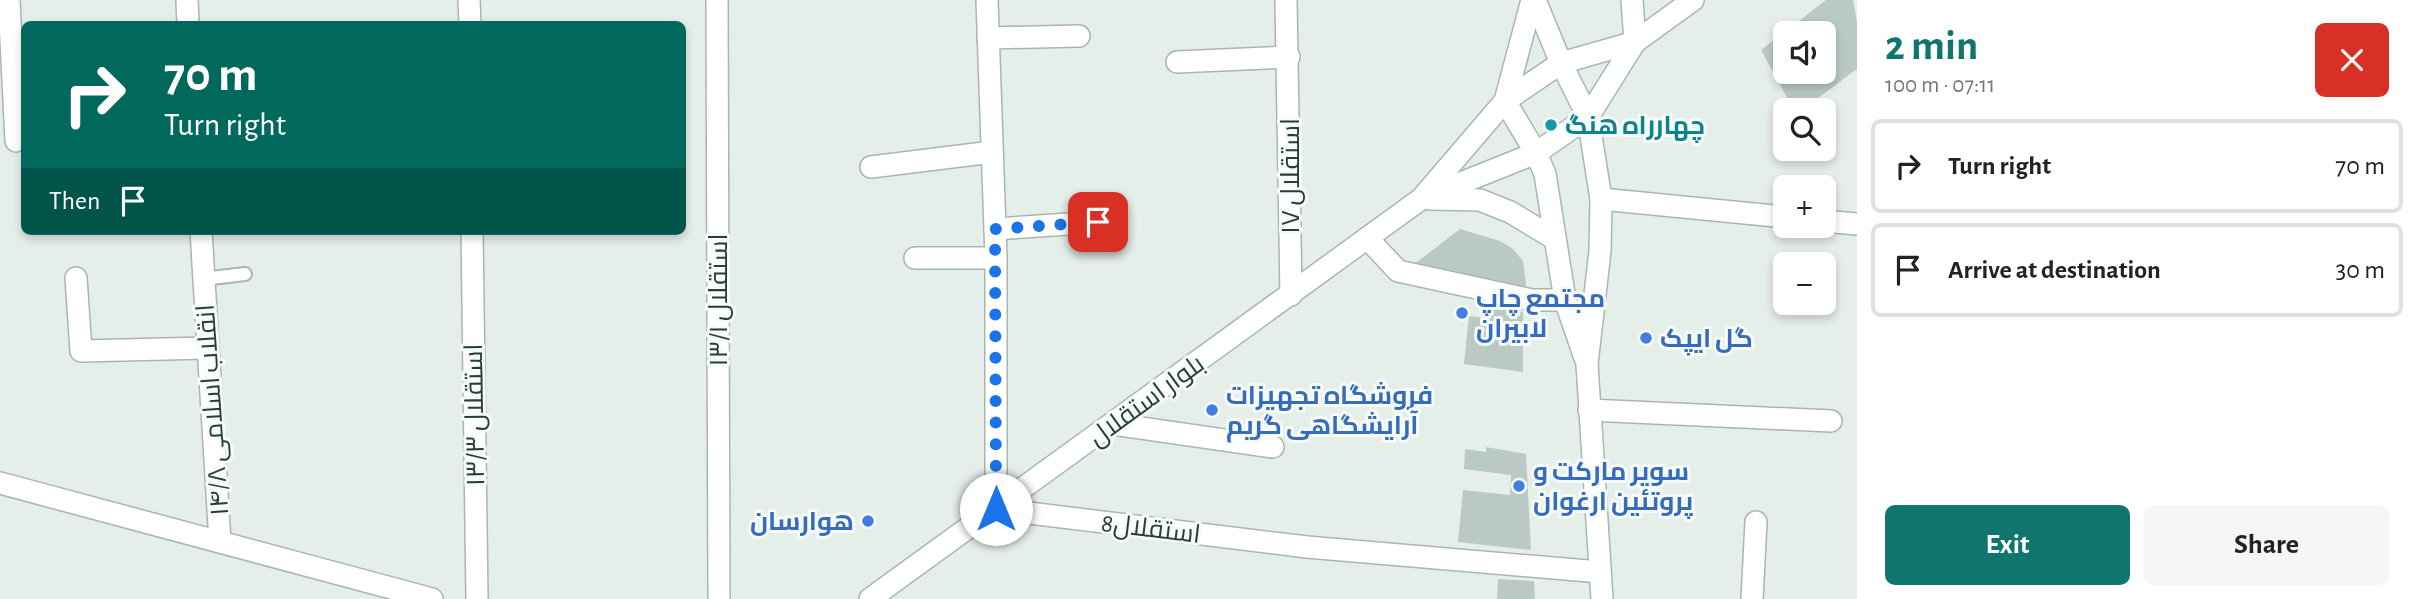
<!DOCTYPE html>
<html lang="en">
<head>
<meta charset="utf-8">
<style>
	:root { --surface:#fff; --page:#f6f6f6; --text:#222; --muted:#767676; --line:#e0e0e0; --accent:#0f766e }
	body { margin:0; font-family:"Alegreya Sans",Cairo,sans-serif; background:var(--page); color:var(--text); height:100vh; display:flex; flex-direction:column; font-size:26px; white-space:nowrap }
	* { box-sizing:border-box; margin:0 }
	p { font-size:23px; color:var(--muted) }
	.icon { flex:none; width:38px; height:38px; fill:none; stroke:currentColor; stroke-width:2; stroke-linecap:round; stroke-linejoin:round }
	.map { position:relative; flex:1; overflow:hidden }
	.side { display:flex; flex-direction:column; background:var(--surface); width:560px }
	.side>* { flex:none }
	.guide { position:absolute; left:21px; top:21px; width:665px; height:214px; border-radius:10px; box-shadow:0 4px 10px #0003; background:#00695c; color:#fff; overflow:hidden }
	.fabs { position:absolute; left:1773px; top:21px; display:grid; gap:14px }
	.fabs a { display:grid; place-items:center; width:63px; height:63px; border-radius:10px; background:var(--surface); box-shadow:0 4px 10px #0003; font-size:35px }
	.pin { position:absolute; display:grid; place-items:center; width:60px; height:60px; color:#fff; margin:-30px; border-radius:14px; box-shadow:0 4px 10px #0006 }
	.me { position:absolute; width:77px; margin:-38px; rotate:0deg; stroke-linejoin:round; filter:drop-shadow(0 0 5px #0008) }
	.turn { display:flex; align-items:center; gap:24px; height:147px; padding:0 28px; font-size:32px }
	.turn .icon { width:91px; height:91px; stroke-width:2.5 }
	.turn b { display:block; font-size:49px; line-height:60px }
	.then { display:flex; align-items:center; height:66px; padding:0 28px; background:#0003; gap:14px; font-size:26px }
	.round { display:grid; place-items:center; flex:none; width:74px; height:74px; border-radius:10px; background:var(--page) }
	.summary { display:flex; align-items:center; justify-content:space-between; height:119px; padding:0 28px }
	h1 { font-size:42px; font-weight:700; line-height:52px; color:var(--accent) }
	.action { display:flex; gap:14px; margin-top:auto; padding:14px 28px }
	.action a { flex:1; height:80px; border-radius:10px; background:var(--accent); color:#fff; font-size:28px; font-weight:700; line-height:80px; text-align:center }
	.action a+a { background:var(--page); color:var(--text) }
	ul { padding:0; list-style:none }
	li { display:flex; align-items:center; gap:21px; height:94px; margin:0 14px 10px; padding:0 14px; border:4px solid var(--line); border-radius:10px }
	li div { flex:1 }
	li b { display:block; font-size:26px }
	li em { font-style:normal }
	main { display:flex; flex:1; min-height:0 }
	.map>svg:first-child { display:block }
	.building { fill:#bbc9c3; fill-rule:evenodd }
	.lines { fill:none; stroke-linecap:round; stroke-linejoin:round }
	.service-casing { stroke:#a8b6b1; stroke-width:16 }
	.minor-casing { stroke:#a8b6b1; stroke-width:24 }
	.tertiary-casing { stroke:#a8b6b1; stroke-width:24 }
	.secondary-casing { stroke:#a5b9b1; stroke-width:24 }
	.service { stroke:#fff; stroke-width:12 }
	.minor { stroke:#fff; stroke-width:21 }
	.tertiary { stroke:#fff; stroke-width:21 }
	.secondary { stroke:#fff; stroke-width:21 }
	.route { stroke:#1a73e8; stroke-width:12; stroke-dasharray:0 21.6 }
	.culture-dot { fill:#0f9aa8; stroke:#f6faf8; stroke-width:2.5 }
	.shop-dot { fill:#3f7fe0; stroke:#f6faf8; stroke-width:2.5 }
	.labels { text-anchor:middle; stroke-width:6; stroke-linejoin:round; paint-order:stroke }
	.culture-label { font-size:26px; font-weight:bold; fill:#0d838f; stroke:#f6faf8; text-anchor:start }
	.street-label { font-size:26px; fill:#253f38; stroke:#f6faf8 }
	.shop-label { font-size:26px; font-weight:bold; fill:#366cbe; stroke:#f6faf8; text-anchor:start }
</style>
</head>
<body>
<main>
<div class="map">
<svg width="1857" height="599" viewBox="0 0 1857 599">
	<rect width="100%" height="100%" fill="#e6eeea"/>
	<g class="building">
		<path d="M1826 0H1853L1857 22V69L1802 110H1794L1761 50ZM1785 33H1824V72H1785Z"/>
		<polygon points="1460,229 1500,241 1512,248 1523,261 1527,292 1413,265"/>
		<polygon points="1488,305 1523,312 1523,372 1464,364 1469,316 1486,318"/>
		<polygon points="1486,447 1526,454 1531,550 1458,542 1463,490 1510,495 1511,475 1464,469 1465,449 1486,452"/>
		<polygon points="1498,579 1534,581 1535,599 1497,599"/>
	</g>
	<g class="lines">
		<g class="service-casing">
			<polyline id="service" points="203,279 245,274"/>
		</g>
		<g class="minor-casing">
			<g id="minor">
				<polyline points="9,0 16,141"/>
				<polyline points="187,0 188,24"/>
				<polyline points="469,0 470,24"/>
				<polyline points="717,0 719,599"/>
				<polyline points="987,0 996,258 996,509 1307,547 1600,572"/>
				<polyline points="1286,0 1291,295"/>
				<polyline points="1632,0 1635,42"/>
				<polyline points="988,38 1079,36"/>
				<polyline points="1177,62 1289,57"/>
				<polyline points="871,167 992,152"/>
				<polyline points="1601,199 1785,217"/>
				<polyline points="1824,221 1857,224"/>
				<polyline points="995,229 1098,222"/>
				<polyline points="201,231 220,542"/>
				<polyline points="472,231 477,599"/>
				<polyline points="1367,238 1398,271 1532,300 1565,300"/>
				<polyline points="915,258 996,258"/>
				<polyline points="76,278 81,351 207,348"/>
				<polyline points="1589,410 1831,421"/>
				<polyline points="1113,424 1273,447"/>
				<polyline points="1752,599 1756,522"/>
			</g>
		</g>
		<g class="tertiary-casing">
			<g id="tertiary">
				<polyline points="1535,0 1561,63"/>
				<polyline points="1505,101 1532,0"/>
				<polyline points="0,483 432,599"/>
			</g>
		</g>
		<g class="secondary-casing">
			<g id="secondary">
				<polyline points="1561,63 1588,117 1601,199 1600,251 1587,364 1602,599"/>
				<polyline points="1505,101 1536,153 1545,174 1565,300 1585,358"/>
				<polyline points="1426,197 1536,153 1588,117 1635,42"/>
				<polyline points="1430,199 1480,200 1510,212 1555,239"/>
				<polyline points="870,599 1421,199 1505,101 1561,63 1635,42 1693,0"/>
			</g>
		</g>
		<use href="#service" class="service"/>
		<use href="#minor" class="minor"/>
		<use href="#tertiary" class="tertiary"/>
		<use href="#secondary" class="secondary"/>
	</g>
	<g class="lines">
		<polyline class="route" points="996,509 995,229 1098,222"/>
	</g>
	<circle class="culture-dot" cx="1551" cy="125" r="7"/>
	<g class="shop-dot">
		<circle cx="1462" cy="313" r="7"/>
		<circle cx="1646" cy="338" r="7"/>
		<circle cx="1212" cy="410" r="7"/>
		<circle cx="1519" cy="486" r="7"/>
		<circle cx="868" cy="521" r="7"/>
	</g>
	<g class="labels">
		<g class="culture-label">
			<text x="1565" y="134">چهارراه هنگ</text>
		</g>
		<g class="street-label">
			<text transform="translate(1290 176) rotate(-90)" y="9">۱۷ استقلال</text>
			<text transform="translate(718 300) rotate(-90)" y="9">۱۳/۱ استقلال</text>
			<text transform="translate(1146 400) rotate(-36)" y="9">بلوار استقلال</text>
			<text transform="translate(212 410) rotate(-94)" y="9">۱۴/۸ انقلاب اسلامی</text>
			<text transform="translate(474 415) rotate(-91)" y="9">۱۳/۳ استقلال</text>
			<text transform="translate(1151 528) rotate(7)" y="9">استقلال8</text>
		</g>
		<g class="shop-label">
			<text x="1476" y="307">مجتمع چاپ<tspan x="1476" dy="30">لابيران</tspan></text>
			<text x="1660" y="347">گل ایپک</text>
			<text x="1226" y="404">فروشگاه تجهیزات<tspan x="1226" dy="30">آرایشگاهی گریم</tspan></text>
			<text x="1533" y="480">سوپر مارکت و<tspan x="1533" dy="30">پروتئین ارغوان</tspan></text>
			<text x="854" y="530" text-anchor="end">هوارسان</text>
		</g>
	</g>
</svg>
<div class="fabs">
<a><svg class="icon" aria-label="sound" viewBox="0 0 24 24"><path d="M4 9h4l5-4v14l-5-4H4zM17 9q2 3 0 6"/></svg></a>
<a><svg class="icon" aria-label="search" viewBox="0 0 24 24"><circle cx="10" cy="10" r="6"/><path d="M15 15l6 6"/></svg></a>
<a>+</a>
<a>−</a>
</div>
<div class="pin" style="left:1098px;top:222px;background:#d93025"><svg class="icon" aria-label="arrive" viewBox="0 0 24 24"><path d="M6 21V4h12l-3 4 3 4H6"/></svg></div>
<svg class="me" style="left:996px;top:509px" viewBox="-20 -20 40 40"><circle r="19" fill="#fff"/><path d="M0-13L10 11 0 6-10 11z" fill="#1a73e8"/></svg>
<div class="guide">
<div class="turn"><svg class="icon" aria-label="right" viewBox="0 0 24 24"><path d="M7 20v-9h11M14 6l5 5-5 5"/></svg><div><b>70 m</b>Turn right</div></div>
<div class="then">Then<svg class="icon" aria-label="arrive" viewBox="0 0 24 24"><path d="M6 21V4h12l-3 4 3 4H6"/></svg></div>
</div>
</div>
<section class="side">
<div class="summary"><div><h1>2 min</h1><p>100 m · 07:11</p></div><a class="round" style="background:#d93025;color:#fff"><svg class="icon" aria-label="close" viewBox="0 0 24 24"><path d="M6 6l12 12M18 6L6 18"/></svg></a></div>
<ul>
<li><svg class="icon" aria-label="right" viewBox="0 0 24 24"><path d="M7 20v-9h11M14 6l5 5-5 5"/></svg><div><b>Turn right</b></div><em>70 m</em></li>
<li><svg class="icon" aria-label="arrive" viewBox="0 0 24 24"><path d="M6 21V4h12l-3 4 3 4H6"/></svg><div><b>Arrive at destination</b></div><em>30 m</em></li>
</ul>
<div class="action"><a>Exit</a><a>Share</a></div>
</section>
</main>
</body>
</html>
